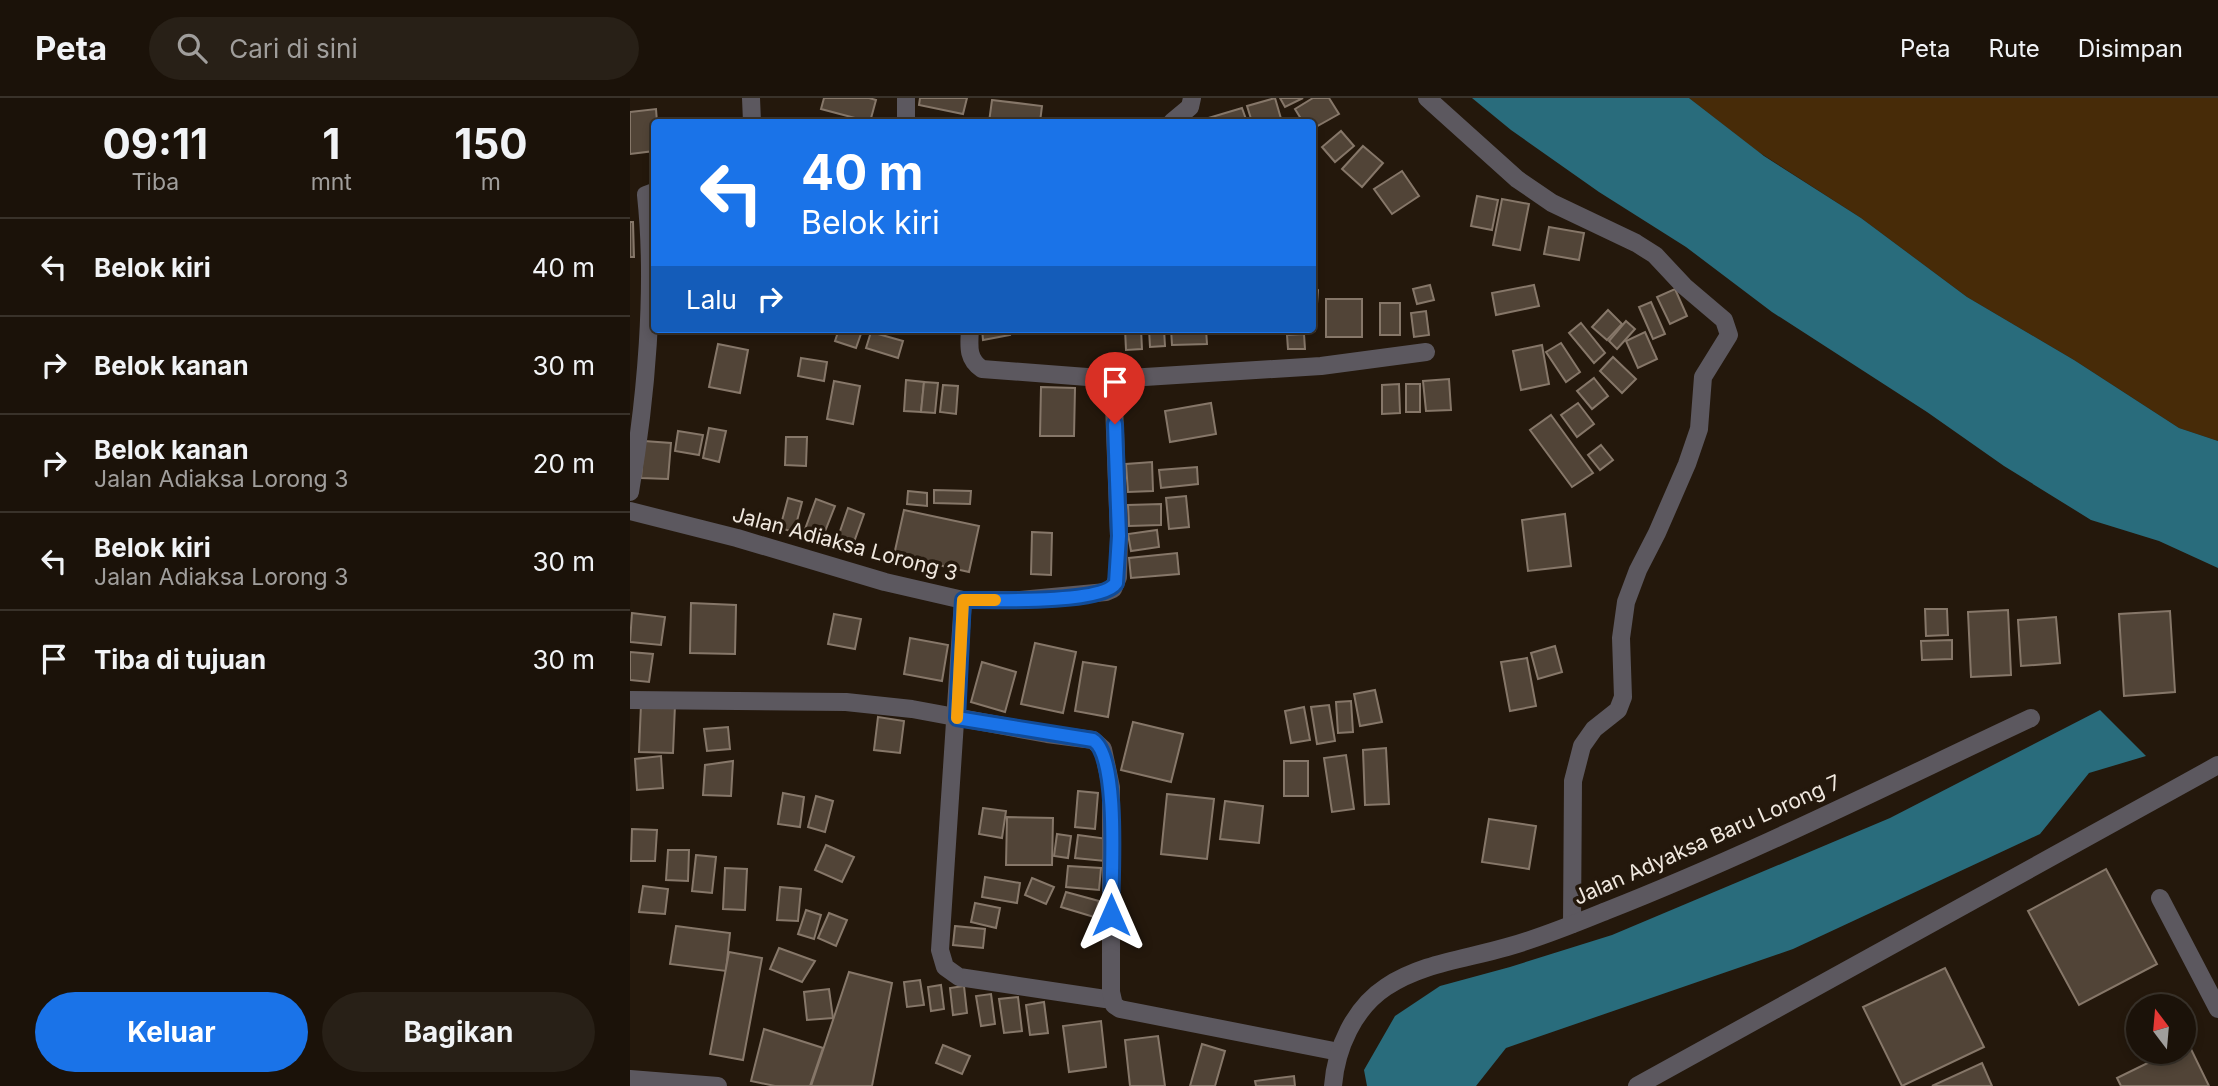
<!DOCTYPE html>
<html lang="id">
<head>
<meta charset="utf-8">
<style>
	:root { --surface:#1b1209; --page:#282017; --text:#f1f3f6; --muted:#a09e9c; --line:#39322a; --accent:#1a73e8 }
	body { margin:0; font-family:Inter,sans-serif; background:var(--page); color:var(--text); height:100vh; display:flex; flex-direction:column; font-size:26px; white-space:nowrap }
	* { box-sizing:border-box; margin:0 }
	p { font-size:23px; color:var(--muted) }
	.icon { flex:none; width:38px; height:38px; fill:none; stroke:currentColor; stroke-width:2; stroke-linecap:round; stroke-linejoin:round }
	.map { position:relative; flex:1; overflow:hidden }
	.side { display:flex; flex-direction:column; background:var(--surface); width:630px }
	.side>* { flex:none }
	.top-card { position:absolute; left:21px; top:21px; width:665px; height:214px; border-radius:7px; box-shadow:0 4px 10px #0003,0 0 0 2px var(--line); background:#1a73e8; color:#fff; overflow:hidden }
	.needle { width:46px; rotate:344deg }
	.controls { position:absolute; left:1496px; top:896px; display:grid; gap:14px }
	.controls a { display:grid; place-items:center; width:70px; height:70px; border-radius:50%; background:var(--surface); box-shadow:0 4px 10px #0003,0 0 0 2px var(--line); font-size:35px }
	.pin { position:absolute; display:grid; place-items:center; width:60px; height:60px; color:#fff; margin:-72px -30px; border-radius:50% 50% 50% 0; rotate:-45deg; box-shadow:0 0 7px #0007 }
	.pin .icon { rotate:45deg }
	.me { position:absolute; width:77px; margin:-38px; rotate:0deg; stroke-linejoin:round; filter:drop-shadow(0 0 5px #0008) }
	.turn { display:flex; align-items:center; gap:24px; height:147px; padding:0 35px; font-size:32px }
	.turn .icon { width:91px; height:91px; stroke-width:2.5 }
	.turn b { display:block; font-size:49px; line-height:60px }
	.then { display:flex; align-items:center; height:66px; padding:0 35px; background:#0003; gap:14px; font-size:26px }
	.eta { display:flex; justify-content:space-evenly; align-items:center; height:119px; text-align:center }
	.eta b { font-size:42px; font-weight:700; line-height:49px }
	.action { display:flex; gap:14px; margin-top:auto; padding:14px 35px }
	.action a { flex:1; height:80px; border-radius:42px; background:var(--accent); color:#fff; font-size:28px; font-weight:700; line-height:80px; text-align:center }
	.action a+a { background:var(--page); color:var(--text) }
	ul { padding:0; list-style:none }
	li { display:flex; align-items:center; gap:21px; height:98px; padding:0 35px; border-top:2px solid var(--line) }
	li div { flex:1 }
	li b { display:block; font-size:26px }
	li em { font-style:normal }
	header { display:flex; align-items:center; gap:42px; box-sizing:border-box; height:98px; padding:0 35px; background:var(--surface); border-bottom:2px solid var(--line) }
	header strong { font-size:33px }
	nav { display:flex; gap:38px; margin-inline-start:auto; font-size:24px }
	.search { width:490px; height:63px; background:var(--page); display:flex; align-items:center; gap:18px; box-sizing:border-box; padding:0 24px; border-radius:38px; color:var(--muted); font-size:26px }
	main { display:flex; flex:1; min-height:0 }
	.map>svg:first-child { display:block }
	.green { fill:#472b08 }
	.water { fill:#296c7c }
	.building { fill:#514437; stroke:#867769; stroke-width:2 }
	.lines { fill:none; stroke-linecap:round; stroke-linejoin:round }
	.minor { stroke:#5c585f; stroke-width:18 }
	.route-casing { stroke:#114b97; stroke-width:18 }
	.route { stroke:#1a73e8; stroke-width:12 }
	.slow { stroke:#f59e0b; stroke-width:12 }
	.labels { text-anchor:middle; stroke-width:7; stroke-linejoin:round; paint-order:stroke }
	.street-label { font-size:21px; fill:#f0e8df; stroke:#24180c }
</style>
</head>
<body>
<header>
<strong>Peta</strong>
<div class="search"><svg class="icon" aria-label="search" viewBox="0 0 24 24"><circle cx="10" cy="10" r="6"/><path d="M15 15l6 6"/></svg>Cari di sini</div>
<nav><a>Peta</a><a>Rute</a><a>Disimpan</a></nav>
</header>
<main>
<section class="side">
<div class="eta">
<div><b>09:11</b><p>Tiba</p></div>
<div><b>1</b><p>mnt</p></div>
<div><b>150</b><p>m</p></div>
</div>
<ul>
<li><svg class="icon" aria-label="left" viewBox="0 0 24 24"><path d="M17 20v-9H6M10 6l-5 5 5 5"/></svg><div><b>Belok kiri</b></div><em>40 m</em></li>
<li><svg class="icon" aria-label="right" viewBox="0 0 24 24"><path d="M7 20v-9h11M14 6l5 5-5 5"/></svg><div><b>Belok kanan</b></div><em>30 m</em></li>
<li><svg class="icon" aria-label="right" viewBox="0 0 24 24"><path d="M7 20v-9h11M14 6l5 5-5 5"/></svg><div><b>Belok kanan</b><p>Jalan Adiaksa Lorong 3</p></div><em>20 m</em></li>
<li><svg class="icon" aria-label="left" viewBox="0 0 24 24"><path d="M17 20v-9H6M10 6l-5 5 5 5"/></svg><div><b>Belok kiri</b><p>Jalan Adiaksa Lorong 3</p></div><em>30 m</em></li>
<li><svg class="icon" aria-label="arrive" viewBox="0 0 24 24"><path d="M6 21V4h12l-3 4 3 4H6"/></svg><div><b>Tiba di tujuan</b></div><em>30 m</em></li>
</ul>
<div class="action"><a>Keluar</a><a>Bagikan</a></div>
</section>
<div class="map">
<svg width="1588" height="988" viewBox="0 0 1588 988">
	<rect width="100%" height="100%" fill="#24180c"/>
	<polygon class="green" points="1059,0 1588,0 1588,343 1549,330 1444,262 1337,199 1231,120 1127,53"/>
	<g class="water">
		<polygon points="842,0 1059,0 1134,58 1231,120 1337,199 1444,262 1549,330 1588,343 1588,470 1529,443 1461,422 1374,368 1297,314 1142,214 1056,149 969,94 881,32"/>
		<polygon points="1470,612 1516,658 1459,675 1410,736 1163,851 876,950 846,988 737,988 734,972 765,918 810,888 880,869 982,837 1260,720"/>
	</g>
	<g class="building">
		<polygon points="194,0 239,0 246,2 240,24 191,11"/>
		<polygon points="290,0 337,0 333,16 289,7"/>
		<polygon points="645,0 652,24 622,24 617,8"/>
		<polygon points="650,0 673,0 655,9"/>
		<polygon points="683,0 699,0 709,16 682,31 682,24 673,24 665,11"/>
		<polygon points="362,2 412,8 410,24 359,24"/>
		<polygon points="612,10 617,24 565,24"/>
		<polygon points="26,11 27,24 24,24 24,53 0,56 0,14"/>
		<polygon points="711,33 724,48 705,64 692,49"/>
		<polygon points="733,48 753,65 732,89 712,71"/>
		<polygon points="772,73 789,98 762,116 744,91"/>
		<polygon points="847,98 868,102 862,132 841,128"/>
		<polygon points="872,101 899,106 890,152 863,147"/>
		<polygon points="0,124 3,124 4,159 0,159"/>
		<polygon points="919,129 954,135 949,162 914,156"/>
		<polygon points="800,187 804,202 787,206 783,191"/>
		<polygon points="904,187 909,208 866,217 862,195"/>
		<polygon points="682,191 688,192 685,233 667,231 682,231"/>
		<polygon points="1045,191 1057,218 1040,226 1027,199"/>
		<rect x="696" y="201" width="36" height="38"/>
		<polygon points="1021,204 1035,236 1023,241 1009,209"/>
		<rect x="750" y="205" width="20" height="32"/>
		<polygon points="978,212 992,226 977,242 962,229"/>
		<polygon points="796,213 799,237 784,239 781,215"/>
		<polygon points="996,223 1005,231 987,251 979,243"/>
		<polygon points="951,225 975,255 964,265 939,235"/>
		<polygon points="209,231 232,233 226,250 205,243"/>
		<polygon points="352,231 379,231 380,237 353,242"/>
		<polygon points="495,231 511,231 512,251 496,252"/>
		<polygon points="519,231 534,231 535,248 520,249"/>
		<polygon points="541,231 576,231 577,246 542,247"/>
		<polygon points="241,234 273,243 268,260 236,250"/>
		<polygon points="1015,234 1027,261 1008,270 996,243"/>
		<polygon points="674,236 675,251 658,251 657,237"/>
		<polygon points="931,245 950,274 936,284 916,254"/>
		<polygon points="88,246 118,252 110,295 79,289"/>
		<polygon points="912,247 919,286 891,292 883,253"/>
		<polygon points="983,259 1006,281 992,295 970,273"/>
		<polygon points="171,260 197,264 194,283 168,278"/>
		<polygon points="964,280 978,298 962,311 947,293"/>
		<polygon points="819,281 821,312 796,313 793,283"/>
		<polygon points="276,282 294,284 291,314 274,313"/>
		<polygon points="204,283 230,288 223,326 197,321"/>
		<polygon points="294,284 308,285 305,315 291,314"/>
		<polygon points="769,286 770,315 752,316 752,287"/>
		<rect x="776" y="286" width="14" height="28"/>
		<polygon points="313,287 328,288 326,316 310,314"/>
		<polygon points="411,289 445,290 444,338 410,338"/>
		<polygon points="581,305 586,336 540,344 535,313"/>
		<polygon points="948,305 964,326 947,339 931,317"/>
		<polygon points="921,317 963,375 942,389 900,332"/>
		<polygon points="79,330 96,333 89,364 73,360"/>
		<polygon points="48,333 73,337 69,357 45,353"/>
		<polygon points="156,339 177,339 176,368 155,367"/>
		<polygon points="14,343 41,345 38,381 11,380"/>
		<polygon points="971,347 983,362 970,372 958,357"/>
		<polygon points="522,364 523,393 498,394 496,366"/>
		<polygon points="567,369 568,386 531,390 529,372"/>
		<polygon points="304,392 341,393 340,406 304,405"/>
		<polygon points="278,393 297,395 297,408 277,406"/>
		<polygon points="556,398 559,429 539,431 536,400"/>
		<polygon points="158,400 172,404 164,434 150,430"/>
		<polygon points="186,401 205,408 192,441 174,434"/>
		<polygon points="531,406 531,427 499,428 498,407"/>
		<polygon points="218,410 234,416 224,444 208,439"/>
		<polygon points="274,412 349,428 339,474 264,457"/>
		<polygon points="935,416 941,468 898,473 892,422"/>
		<polygon points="527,432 529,449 501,453 498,436"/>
		<polygon points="402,434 422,435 421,477 401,476"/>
		<polygon points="547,455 549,476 501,480 499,460"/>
		<polygon points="61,505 106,507 105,556 60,555"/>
		<polygon points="1295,511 1317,511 1318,537 1296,538"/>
		<polygon points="1378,512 1381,577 1341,579 1338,514"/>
		<polygon points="1540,513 1545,594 1494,598 1489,516"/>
		<polygon points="2,515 35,519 31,547 0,544"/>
		<polygon points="204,516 231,521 225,551 198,546"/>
		<polygon points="1426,519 1430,565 1391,568 1388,522"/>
		<polygon points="280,540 318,547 312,583 274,576"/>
		<polygon points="1322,542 1322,561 1292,562 1291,543"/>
		<polygon points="405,545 446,554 433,615 391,606"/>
		<polygon points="925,548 932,574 908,581 901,555"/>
		<polygon points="0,554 23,556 19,584 0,582"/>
		<polygon points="897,560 906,608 880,613 871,564"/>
		<polygon points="352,564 386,574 375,614 341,604"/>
		<polygon points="453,564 486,569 478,619 445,613"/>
		<polygon points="745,592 752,624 730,628 724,596"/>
		<polygon points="721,603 723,634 708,635 706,604"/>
		<polygon points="11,606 45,607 43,655 9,654"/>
		<polygon points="699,607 705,643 687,646 681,609"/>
		<polygon points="674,609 680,642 661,645 655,613"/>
		<polygon points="248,619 274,623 270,655 244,652"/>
		<polygon points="503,624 553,636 541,684 491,672"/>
		<polygon points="98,629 100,651 77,653 74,631"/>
		<polygon points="756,650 759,706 735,707 733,652"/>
		<polygon points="716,657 724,711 702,714 694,660"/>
		<polygon points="31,658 33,690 7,692 5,661"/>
		<polygon points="103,663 101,698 73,697 75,667"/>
		<rect x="654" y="663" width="24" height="35"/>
		<polygon points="448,693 468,695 465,731 445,729"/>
		<polygon points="153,695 174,699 170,729 148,726"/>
		<polygon points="537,696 584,701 577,761 531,756"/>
		<polygon points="186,698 203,703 195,734 178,729"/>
		<polygon points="595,703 633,708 629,745 590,741"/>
		<polygon points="353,710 376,713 372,740 349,736"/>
		<polygon points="377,719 423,720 422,767 376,767"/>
		<polygon points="859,721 906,728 899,771 852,764"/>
		<polygon points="2,731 27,732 25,763 1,763"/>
		<polygon points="427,736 441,738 438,760 424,758"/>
		<polygon points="448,737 478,741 475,763 445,760"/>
		<polygon points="196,747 224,759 212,784 185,772"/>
		<polygon points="38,752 59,752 58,783 36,782"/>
		<polygon points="66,757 86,759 82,795 62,793"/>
		<polygon points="438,768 471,770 469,792 436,789"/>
		<polygon points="95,770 117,771 115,812 93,811"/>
		<polygon points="1476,771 1527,866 1449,907 1398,813"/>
		<polygon points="355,779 390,785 387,805 352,799"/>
		<polygon points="402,780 424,789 416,806 395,797"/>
		<polygon points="13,788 38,791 35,816 9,814"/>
		<polygon points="150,789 171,791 168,823 147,822"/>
		<polygon points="436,794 469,803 464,819 431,809"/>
		<polygon points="345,805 370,810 366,830 341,824"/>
		<polygon points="176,812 191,817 184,841 168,836"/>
		<polygon points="199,815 217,822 206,848 188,840"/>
		<polygon points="46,828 100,835 96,873 40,866"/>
		<polygon points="325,828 355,831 353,850 323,847"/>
		<polygon points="149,850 185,863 172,884 140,871"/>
		<polygon points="99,854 132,860 113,962 80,956"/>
		<polygon points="1315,870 1354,949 1272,988 1233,909"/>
		<polygon points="219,874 262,885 242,988 181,988"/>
		<polygon points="290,882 294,907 277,909 274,884"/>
		<polygon points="311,887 314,911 301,913 298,889"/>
		<polygon points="334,888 337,915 323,917 320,890"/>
		<polygon points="199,891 203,920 177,922 174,894"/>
		<polygon points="361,896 365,926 351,928 346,898"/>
		<polygon points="388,899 392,933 374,935 369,901"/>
		<polygon points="414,904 418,935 400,937 396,907"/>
		<polygon points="471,923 476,969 439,974 433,928"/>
		<polygon points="134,931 193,950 180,988 145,988 121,983"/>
		<polygon points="528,938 535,988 500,988 495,942"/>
		<polygon points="1558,945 1579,988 1491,988 1487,980 1540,954 1554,954 1554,947"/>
		<polygon points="572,946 595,953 585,988 560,988"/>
		<polygon points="313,947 340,958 332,976 306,965"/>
		<polygon points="1352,965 1362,988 1302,988"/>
		<polygon points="664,978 665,988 626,988 625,983"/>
	</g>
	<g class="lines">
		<g class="minor">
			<polyline points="121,0 122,24"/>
			<polyline points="797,0 887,81 922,105 1006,145 1025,157 1054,188 1094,222 1099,237 1073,279 1069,331 1057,366 1027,435 1008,472 996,504 991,540 993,599 988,612 964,631 952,648 943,683 942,826"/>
			<polyline points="276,24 276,0"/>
			<polyline points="542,24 560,9 562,0"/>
			<path d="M340 231C339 248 337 261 352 271L483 281 691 268 796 254"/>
			<path d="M0 394C16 302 26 191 16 97L24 94"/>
			<polyline points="0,413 107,440 255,484 333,502 390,502 476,494 483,491 488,479 489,438 483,281"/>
			<polyline points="333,502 310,852 315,869 329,879 482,902"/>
			<polyline points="0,602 216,604 282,611 417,636 463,642 473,651 481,689 481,894 484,907 490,911 709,954"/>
			<polyline points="1530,800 1588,911"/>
			<polyline points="0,981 88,988"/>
			<path d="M703 988C706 950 724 910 756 889 792 865 836 861 877 849 910 840 944 826 976 813 1121 756 1260 686 1401 620"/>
			<polyline points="1007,988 1588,667"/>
		</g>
	</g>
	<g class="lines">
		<g class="route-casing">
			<path id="route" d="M481 817C481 784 490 659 463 642L327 620 333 502C360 502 473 506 486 485L489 438 485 326"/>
		</g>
		<use href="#route" class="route"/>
		<polyline class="slow" points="327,620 333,502 365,502"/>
	</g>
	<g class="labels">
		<g class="street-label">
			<text transform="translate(215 446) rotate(15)" y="7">Jalan Adiaksa Lorong 3</text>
			<text transform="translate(1077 742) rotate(-24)" y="7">Jalan Adyaksa Baru Lorong 7</text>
		</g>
	</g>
</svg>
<div class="controls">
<a><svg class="needle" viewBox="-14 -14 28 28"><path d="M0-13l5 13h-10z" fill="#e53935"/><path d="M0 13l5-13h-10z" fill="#a09e9c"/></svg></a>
</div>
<div class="pin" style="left:485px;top:326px;background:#d93025"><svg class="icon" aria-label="arrive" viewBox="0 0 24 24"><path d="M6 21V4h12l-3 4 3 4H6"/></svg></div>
<svg class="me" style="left:481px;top:817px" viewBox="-20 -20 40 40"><path d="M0-17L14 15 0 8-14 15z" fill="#1a73e8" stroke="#fff" stroke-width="4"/></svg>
<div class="top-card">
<div class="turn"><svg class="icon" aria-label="left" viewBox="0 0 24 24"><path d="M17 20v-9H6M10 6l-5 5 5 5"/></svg><div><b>40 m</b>Belok kiri</div></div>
<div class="then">Lalu<svg class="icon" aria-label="right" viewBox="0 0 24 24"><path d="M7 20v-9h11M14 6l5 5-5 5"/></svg></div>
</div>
</div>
</main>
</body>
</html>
